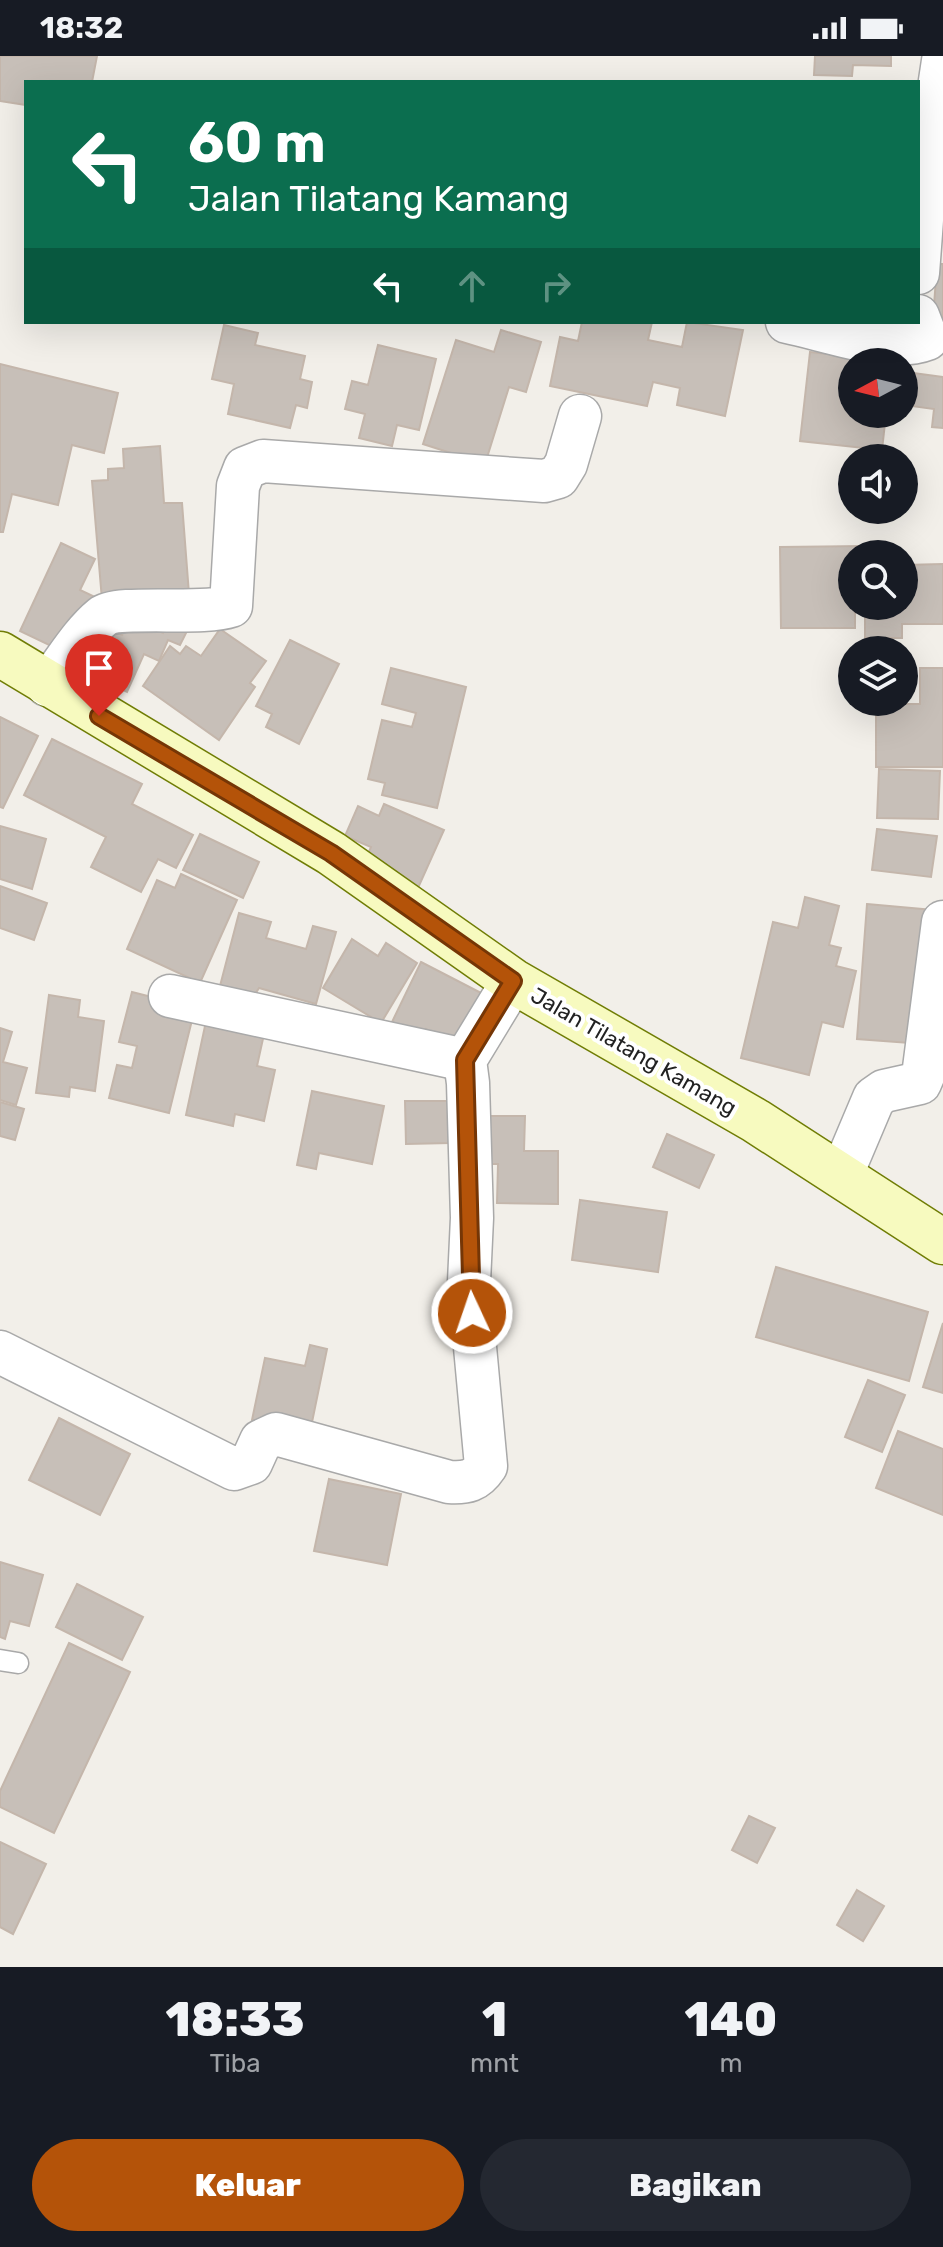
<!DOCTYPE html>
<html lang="id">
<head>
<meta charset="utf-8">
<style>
	:root { --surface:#171b24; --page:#242831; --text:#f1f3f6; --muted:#9ea1a6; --accent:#b45309 }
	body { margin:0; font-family:Rubik,sans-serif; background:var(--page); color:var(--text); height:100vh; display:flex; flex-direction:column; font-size:30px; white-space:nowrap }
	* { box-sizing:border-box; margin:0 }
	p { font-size:26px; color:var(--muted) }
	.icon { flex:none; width:44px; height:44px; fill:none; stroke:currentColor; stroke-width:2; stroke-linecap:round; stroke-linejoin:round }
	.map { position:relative; height:1911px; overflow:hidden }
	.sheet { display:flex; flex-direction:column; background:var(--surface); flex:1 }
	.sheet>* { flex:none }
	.guide { position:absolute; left:24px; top:24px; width:896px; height:244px; border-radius:0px; box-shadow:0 8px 32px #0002; background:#0b6e4f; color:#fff; overflow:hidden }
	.needle { width:52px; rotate:263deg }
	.tools { position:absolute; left:838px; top:292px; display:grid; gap:16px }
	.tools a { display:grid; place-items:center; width:80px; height:80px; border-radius:50%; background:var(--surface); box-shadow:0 8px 32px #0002; font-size:40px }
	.pin { position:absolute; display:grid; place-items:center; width:68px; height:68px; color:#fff; margin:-82px -34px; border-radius:50% 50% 50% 0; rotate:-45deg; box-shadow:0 0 8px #0007 }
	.pin .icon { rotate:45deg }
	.me { position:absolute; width:88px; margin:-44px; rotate:357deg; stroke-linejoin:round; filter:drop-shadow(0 0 6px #0008) }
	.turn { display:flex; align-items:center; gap:28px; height:168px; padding:0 32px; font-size:36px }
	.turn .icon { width:104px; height:104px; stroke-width:2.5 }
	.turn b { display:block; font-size:56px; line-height:68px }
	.lanes { display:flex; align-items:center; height:76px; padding:0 32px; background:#0003; justify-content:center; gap:40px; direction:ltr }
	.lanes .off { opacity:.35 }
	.eta { display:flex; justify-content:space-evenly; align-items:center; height:136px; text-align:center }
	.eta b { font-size:48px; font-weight:800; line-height:56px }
	.action { display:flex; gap:16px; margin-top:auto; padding:16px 32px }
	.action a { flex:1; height:92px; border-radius:48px; background:var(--accent); color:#fff; font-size:32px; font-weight:800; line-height:92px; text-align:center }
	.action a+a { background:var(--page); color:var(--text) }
	.status { display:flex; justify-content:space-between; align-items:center; height:56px; padding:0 40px; background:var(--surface); direction:ltr }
	.status svg { height:22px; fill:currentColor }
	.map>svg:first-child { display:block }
	.building { fill:#c7bfb8; stroke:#c4b6ab; stroke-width:2 }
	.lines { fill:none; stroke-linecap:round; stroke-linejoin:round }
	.lane-casing { stroke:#a9a9a9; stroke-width:23 }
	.street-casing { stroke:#a9a9a9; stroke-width:45 }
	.secondary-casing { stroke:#707d05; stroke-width:47 }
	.lane { stroke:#fff; stroke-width:20 }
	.street { stroke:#fff; stroke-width:42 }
	.secondary { stroke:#f7fabf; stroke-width:44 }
	.route-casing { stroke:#753606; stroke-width:20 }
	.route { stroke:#b45309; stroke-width:14 }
	.labels { text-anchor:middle; stroke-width:8; stroke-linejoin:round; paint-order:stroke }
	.street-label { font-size:22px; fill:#222; stroke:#fff }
</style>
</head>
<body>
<div class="status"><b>18:32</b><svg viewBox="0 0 49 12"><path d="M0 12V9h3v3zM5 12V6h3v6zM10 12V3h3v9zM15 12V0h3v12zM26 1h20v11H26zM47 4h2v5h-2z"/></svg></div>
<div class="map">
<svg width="943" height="1911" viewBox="0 0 943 1911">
	<rect width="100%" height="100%" fill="#f2efe9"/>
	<g class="building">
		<polygon points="0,0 97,0 92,26 26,26 26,49 0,45"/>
		<polygon points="815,0 891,0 891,10 853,9 852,20 814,19"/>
		<polygon points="937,208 943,208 943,265 933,264"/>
		<polygon points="582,266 652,266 648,284 682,291 687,266 743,274 725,360 677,349 680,332 653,326 647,350 550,330 560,281 578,285"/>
		<polygon points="224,269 258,277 255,289 305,300 300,323 312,326 307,352 296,349 290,372 228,358 234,328 212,323"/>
		<polygon points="501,274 541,286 526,336 509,331 485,408 423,388 456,284 494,296"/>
		<polygon points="378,289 436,303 419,374 397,369 392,390 359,382 365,358 345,353 352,325 368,329"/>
		<polygon points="810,296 892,305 852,306 852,358 886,358 882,394 800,385"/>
		<polygon points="0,308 118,337 104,397 72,389 58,449 12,438 3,476 0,476"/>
		<polygon points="906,316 943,321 943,372 932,371 934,353 904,349"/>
		<polygon points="160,390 164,447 182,447 189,538 102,544 92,425 108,424 108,413 124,412 123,393"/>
		<polygon points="61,487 95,503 80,534 97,542 70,599 20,575"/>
		<polygon points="865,490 866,498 852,498 852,550 904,550 904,509 943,508 943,568 902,568 902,582 865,582 865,551 855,551 855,572 781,572 780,491"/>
		<polygon points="130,562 163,577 169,565 188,573 180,589 168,584 159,605 144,598 127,636 82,614 103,571 122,579"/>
		<polygon points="220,573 266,605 250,627 255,631 219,684 143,630 170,590 180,598 186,590 201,600"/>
		<polygon points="290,584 339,608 299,688 266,671 272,658 256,650"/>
		<polygon points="904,602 913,603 909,636 904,635"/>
		<polygon points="391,612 466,631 437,752 382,739 385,727 368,723 382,664 412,671 416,657 382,648"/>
		<polygon points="920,612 943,612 943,711 876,711 876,648 920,648"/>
		<polygon points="0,661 38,680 3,752 0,751"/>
		<polygon points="52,683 142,728 132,748 193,779 176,812 158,803 141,836 91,811 106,781 24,739"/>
		<polygon points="879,713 940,715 938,763 877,762"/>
		<polygon points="384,748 444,774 418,832 364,808 371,791 345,780 358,750 379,760"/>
		<polygon points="0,770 46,783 32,833 0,823"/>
		<polygon points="877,773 937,780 931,821 872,814"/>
		<polygon points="200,778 259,806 243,842 183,814"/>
		<polygon points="181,818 237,844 200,927 127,893 157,824 175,832"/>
		<polygon points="0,830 47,847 34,884 0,872"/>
		<polygon points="805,841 839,850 829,889 841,892 836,910 856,915 843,971 822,966 809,1019 741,1002 773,866 798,872"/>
		<polygon points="867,848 933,854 923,988 857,983"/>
		<polygon points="239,857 271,866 266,882 306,893 313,870 336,876 316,948 259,932 254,940 220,930"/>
		<polygon points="352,883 378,900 386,887 417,907 381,967 323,932"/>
		<polygon points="421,906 485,939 459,990 426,973 422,981 392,966"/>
		<polygon points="132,936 195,952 169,1057 109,1042 117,1009 132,1012 137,990 119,986"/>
		<polygon points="49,939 80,944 78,961 104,965 95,1035 70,1031 69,1041 36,1037"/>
		<polygon points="208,956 266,969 257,1010 275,1014 264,1065 235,1058 233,1070 186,1059"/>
		<polygon points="0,972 12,976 3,1006 27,1012 16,1049 0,1044"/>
		<polygon points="312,1035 384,1050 372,1108 319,1097 316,1113 297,1109"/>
		<polygon points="405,1045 449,1045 450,1087 406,1088"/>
		<polygon points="0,1046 24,1053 15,1084 0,1080"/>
		<polygon points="481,1060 525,1060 524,1095 558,1095 558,1148 497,1147 498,1108 480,1108"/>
		<polygon points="667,1078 714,1099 699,1132 653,1111"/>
		<polygon points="580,1144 667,1156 658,1216 572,1204"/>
		<polygon points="776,1211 928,1256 909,1325 756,1281"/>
		<polygon points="943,1267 943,1337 923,1331"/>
		<polygon points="310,1289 327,1293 310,1376 252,1364 265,1302 305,1310"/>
		<polygon points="868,1324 905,1339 882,1396 845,1381"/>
		<polygon points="59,1362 130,1398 100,1459 29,1424"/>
		<polygon points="898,1375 943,1393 943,1459 876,1432"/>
		<polygon points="329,1423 401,1438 387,1509 314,1495"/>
		<polygon points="0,1506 43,1519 29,1570 10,1565 5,1583 0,1581"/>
		<polygon points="77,1528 143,1561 122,1604 56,1571"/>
		<polygon points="69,1587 130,1616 54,1777 0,1751 0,1735"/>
		<polygon points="749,1760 775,1772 757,1807 732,1794"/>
		<polygon points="0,1786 46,1808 13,1878 0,1871"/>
		<polygon points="857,1834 884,1850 863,1885 837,1869"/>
	</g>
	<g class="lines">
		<g class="lane-casing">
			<polyline id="lane" points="0,1604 18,1607"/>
		</g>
		<g class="street-casing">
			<g id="street">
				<polyline points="918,217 925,124 943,5"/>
				<path d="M787 266C827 274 889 298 927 283L918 260"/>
				<path d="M47 629C64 608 81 578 102 561 118 548 202 560 231 550L238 430 245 412 263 405 544 425 558 421 566 408 580 360"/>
				<polyline points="170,940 465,1004"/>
				<polyline points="841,1120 874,1042 884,1035 920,1027 923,1020 943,866"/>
				<path d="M0 1296 234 1413 251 1407 261 1385 276 1378 449 1426C467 1427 476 1425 486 1410L469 1226 472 1162 468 1027 465 1004 513 925"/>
			</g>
		</g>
		<g class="secondary-casing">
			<polyline id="secondary" points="0,598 331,797 513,925 756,1065 943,1186"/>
		</g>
		<use href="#lane" class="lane"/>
		<use href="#street" class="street"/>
		<use href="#secondary" class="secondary"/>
	</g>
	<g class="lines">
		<g class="route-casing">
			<polyline id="route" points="99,660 331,797 513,925 465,1004 472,1257"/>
		</g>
		<use href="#route" class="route"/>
	</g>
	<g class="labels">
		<g class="street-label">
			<text transform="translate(634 995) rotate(30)" y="8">Jalan Tilatang Kamang</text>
		</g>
	</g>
</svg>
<div class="tools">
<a><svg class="needle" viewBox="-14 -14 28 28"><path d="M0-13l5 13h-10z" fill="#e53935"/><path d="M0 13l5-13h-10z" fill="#9ea1a6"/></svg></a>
<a><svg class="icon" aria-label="sound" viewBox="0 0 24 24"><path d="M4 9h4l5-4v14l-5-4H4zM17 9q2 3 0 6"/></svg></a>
<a><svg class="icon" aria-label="search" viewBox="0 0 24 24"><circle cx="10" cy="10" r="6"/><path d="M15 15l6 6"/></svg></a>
<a><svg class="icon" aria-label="layers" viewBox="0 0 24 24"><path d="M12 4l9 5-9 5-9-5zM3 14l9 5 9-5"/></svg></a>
</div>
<div class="pin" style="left:99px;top:660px;background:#d93025"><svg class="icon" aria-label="arrive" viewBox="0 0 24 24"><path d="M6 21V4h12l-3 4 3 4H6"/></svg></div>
<svg class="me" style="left:472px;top:1257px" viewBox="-20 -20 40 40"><circle r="17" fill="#b45309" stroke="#fff" stroke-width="3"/><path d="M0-11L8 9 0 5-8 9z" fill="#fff"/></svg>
<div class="guide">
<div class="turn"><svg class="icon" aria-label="left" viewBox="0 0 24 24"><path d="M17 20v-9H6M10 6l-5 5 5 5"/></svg><div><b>60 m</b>Jalan Tilatang Kamang</div></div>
<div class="lanes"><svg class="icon" aria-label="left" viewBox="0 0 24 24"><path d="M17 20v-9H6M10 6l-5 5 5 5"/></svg><svg class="icon off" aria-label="ahead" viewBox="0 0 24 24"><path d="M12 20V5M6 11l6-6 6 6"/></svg><svg class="icon off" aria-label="right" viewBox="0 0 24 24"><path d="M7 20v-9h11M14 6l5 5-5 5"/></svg></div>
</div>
</div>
<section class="sheet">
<div class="eta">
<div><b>18:33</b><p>Tiba</p></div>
<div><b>1</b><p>mnt</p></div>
<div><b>140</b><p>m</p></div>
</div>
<div class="action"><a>Keluar</a><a>Bagikan</a></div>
</section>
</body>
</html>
